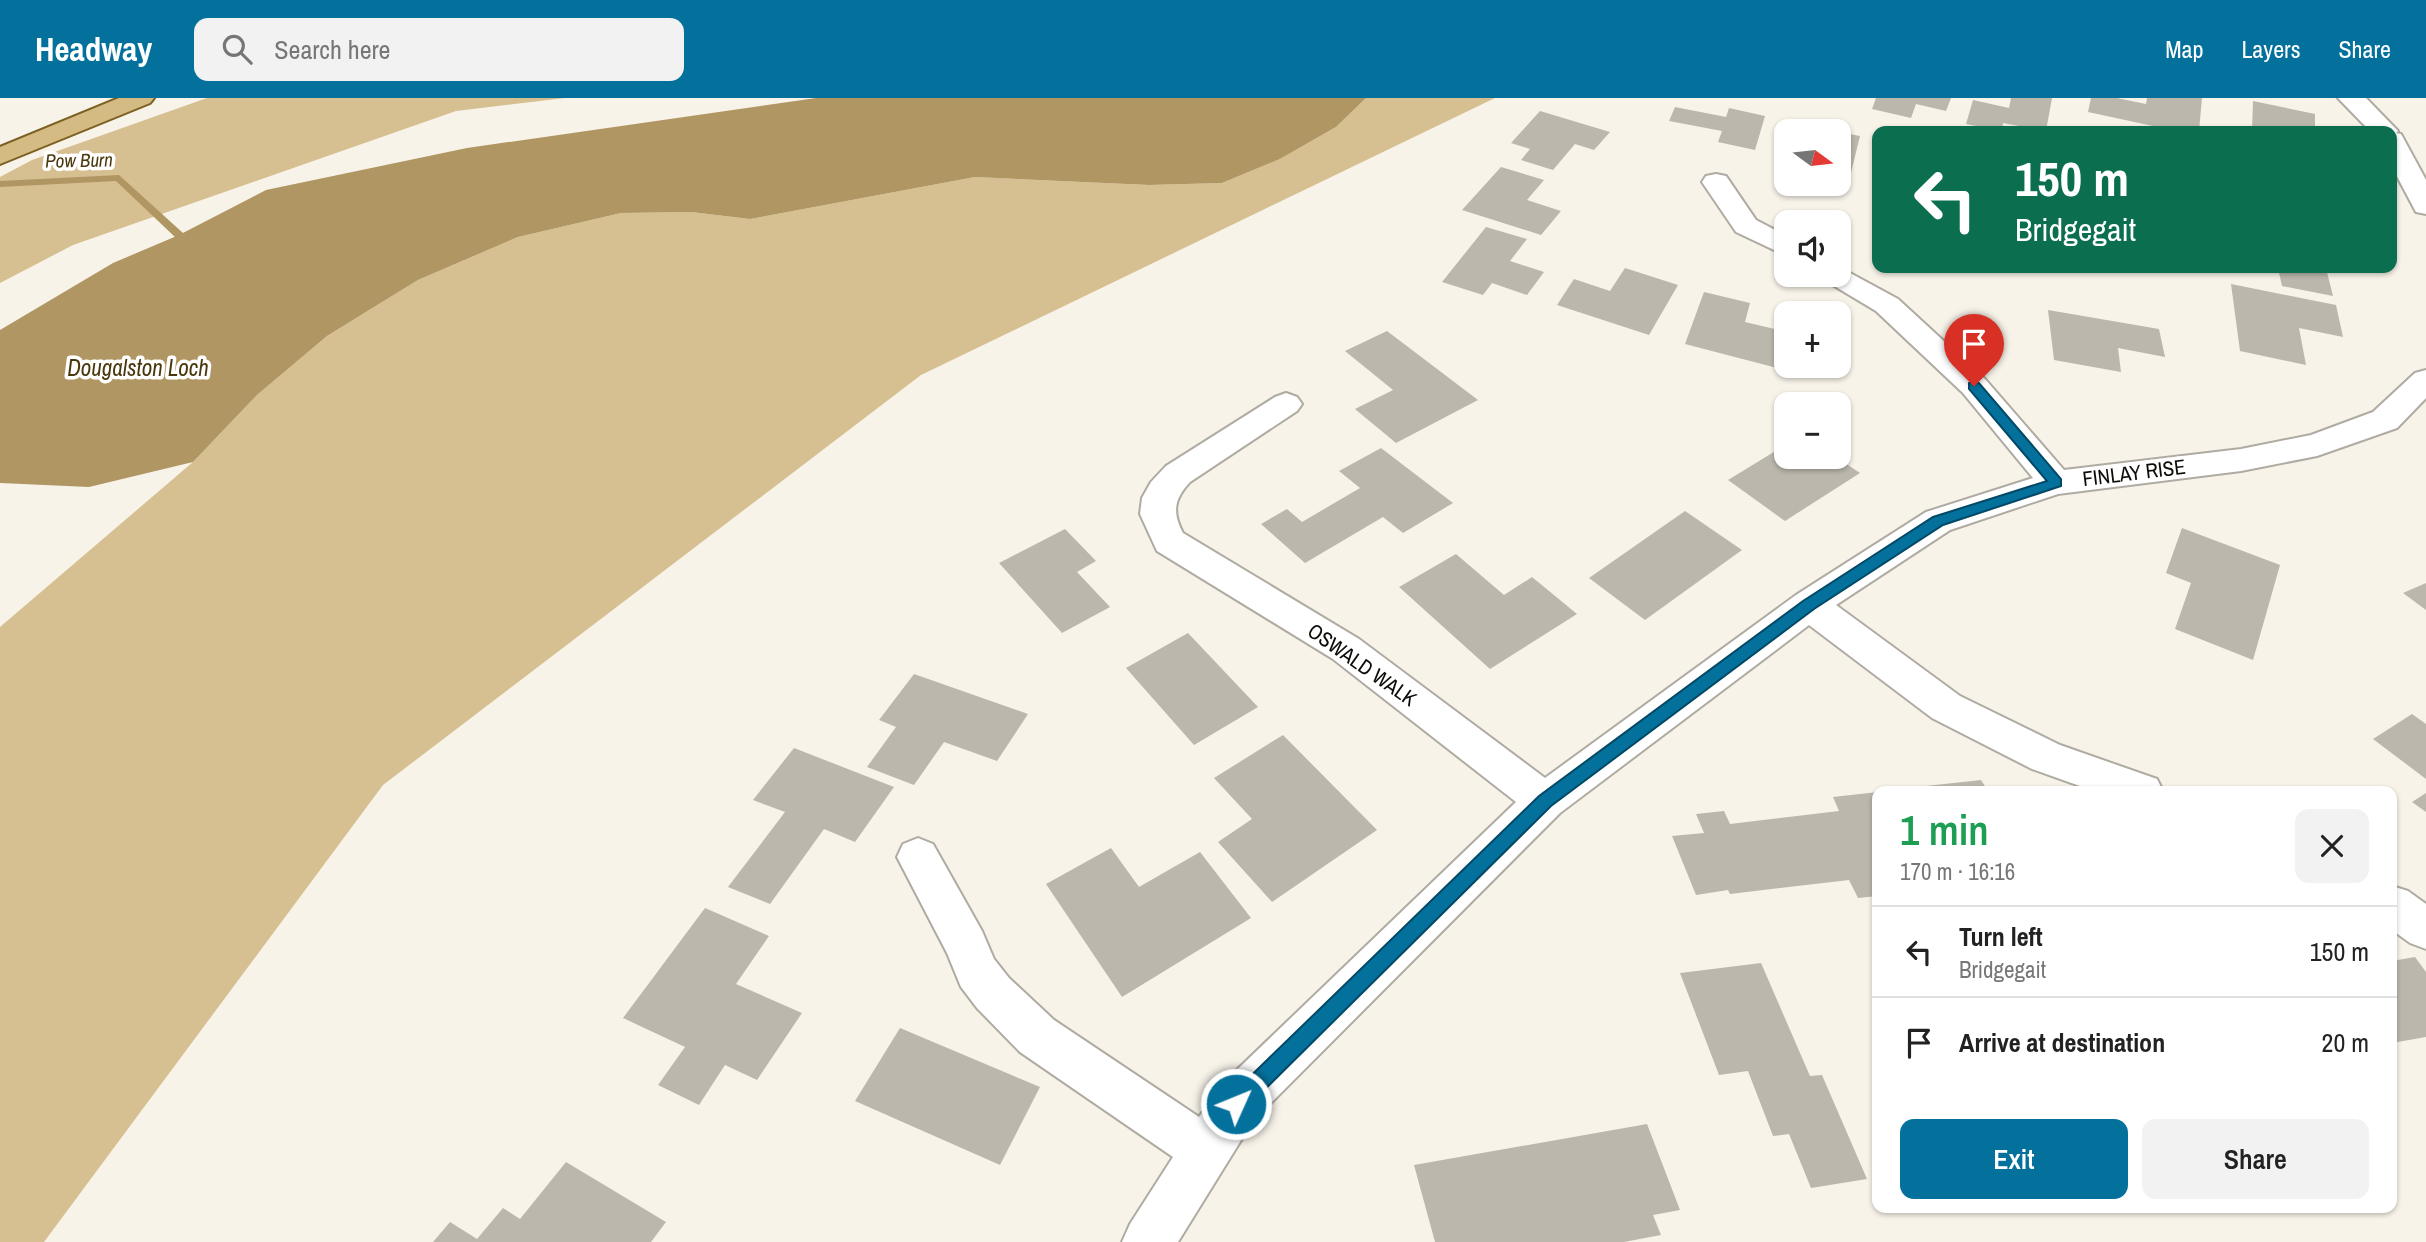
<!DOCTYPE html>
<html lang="en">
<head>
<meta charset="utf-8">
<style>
	:root { --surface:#fff; --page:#f2f2f2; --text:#222; --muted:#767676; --line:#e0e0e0; --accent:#04719d }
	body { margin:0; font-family:"Archivo Narrow",sans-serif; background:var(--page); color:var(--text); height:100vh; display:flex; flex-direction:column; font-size:26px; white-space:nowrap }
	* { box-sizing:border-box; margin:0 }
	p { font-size:23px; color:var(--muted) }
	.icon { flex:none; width:38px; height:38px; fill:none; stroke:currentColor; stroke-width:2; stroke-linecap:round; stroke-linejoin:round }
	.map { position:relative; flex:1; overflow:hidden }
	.drawer { position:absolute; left:1872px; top:688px; width:525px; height:427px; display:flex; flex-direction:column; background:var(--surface); border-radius:14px; box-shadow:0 2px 5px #0004 }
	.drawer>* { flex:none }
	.banner { position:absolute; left:1872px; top:28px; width:525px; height:147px; border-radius:14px; box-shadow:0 2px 5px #0004; background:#0b6e4f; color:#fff; overflow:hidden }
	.needle { width:46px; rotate:105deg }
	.tools { position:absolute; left:1774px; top:21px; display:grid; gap:14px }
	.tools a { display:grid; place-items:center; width:77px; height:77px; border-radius:14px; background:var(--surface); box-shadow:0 2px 5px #0004; font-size:35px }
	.pin { position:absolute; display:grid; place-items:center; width:60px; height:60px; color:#fff; margin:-72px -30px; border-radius:50% 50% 50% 0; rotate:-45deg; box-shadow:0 0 7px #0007 }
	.pin .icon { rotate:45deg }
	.me { position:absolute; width:77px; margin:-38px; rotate:46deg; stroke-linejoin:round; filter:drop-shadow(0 0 5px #0008) }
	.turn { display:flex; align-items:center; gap:24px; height:147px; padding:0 28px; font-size:32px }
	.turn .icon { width:91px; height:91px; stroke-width:2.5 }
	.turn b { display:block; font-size:49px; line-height:60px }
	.round { display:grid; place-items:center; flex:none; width:74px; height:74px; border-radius:14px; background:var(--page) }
	.summary { display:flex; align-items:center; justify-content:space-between; height:119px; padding:0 28px }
	h1 { font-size:42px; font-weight:600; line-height:52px; color:#1e9e55 }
	.action { display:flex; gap:14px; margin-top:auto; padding:14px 28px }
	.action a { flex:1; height:80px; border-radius:14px; background:var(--accent); color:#fff; font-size:28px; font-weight:600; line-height:80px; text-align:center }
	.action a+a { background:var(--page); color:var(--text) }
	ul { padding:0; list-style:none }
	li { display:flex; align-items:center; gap:21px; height:91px; padding:0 28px; border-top:2px solid var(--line) }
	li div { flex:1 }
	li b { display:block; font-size:26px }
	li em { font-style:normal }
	header { display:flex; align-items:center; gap:42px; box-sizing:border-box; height:98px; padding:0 35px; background:var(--accent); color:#fff }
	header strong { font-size:33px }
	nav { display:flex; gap:38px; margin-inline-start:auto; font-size:24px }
	.search { width:490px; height:63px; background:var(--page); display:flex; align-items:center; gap:18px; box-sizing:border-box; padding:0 24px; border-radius:14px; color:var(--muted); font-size:26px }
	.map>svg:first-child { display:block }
	.green { fill:#d6bf91 }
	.water { fill:#b09662 }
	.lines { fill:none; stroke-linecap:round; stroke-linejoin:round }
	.stream { fill:#b09662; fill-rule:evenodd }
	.building { fill:#bbb7ad }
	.minor-casing { stroke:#b0aba2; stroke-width:4 }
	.major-casing { stroke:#7c6022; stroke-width:4 }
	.minor { fill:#fff; fill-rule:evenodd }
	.major { fill:#d4bb83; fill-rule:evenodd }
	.route { fill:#04719d; stroke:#034966; stroke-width:2 }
	.labels { text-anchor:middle; stroke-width:7; stroke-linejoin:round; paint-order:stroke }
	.far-water-label { font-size:19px; font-style:italic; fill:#4a370c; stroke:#fff }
	.street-label { font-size:21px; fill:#0e0c09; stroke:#fff }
	.water-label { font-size:23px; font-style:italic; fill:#4a370c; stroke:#fff }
</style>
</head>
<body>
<header>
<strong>Headway</strong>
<div class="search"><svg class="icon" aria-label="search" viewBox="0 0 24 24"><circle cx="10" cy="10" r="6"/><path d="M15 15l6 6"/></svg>Search here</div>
<nav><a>Map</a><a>Layers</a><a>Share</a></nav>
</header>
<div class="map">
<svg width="2426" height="1144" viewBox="0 0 2426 1144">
	<rect width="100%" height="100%" fill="#f8f3e9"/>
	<g class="green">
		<polygon points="207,0 565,0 456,13 73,147 0,185 0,79 32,62"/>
		<polygon points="1366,0 1495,0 921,277 383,687 44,1144 0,1144 0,529 193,364 257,297 327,238 418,182 518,139 621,115 691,114 750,121 975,79 1149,87 1222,85 1280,61 1336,29"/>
	</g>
	<polygon class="water" points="816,0 1366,0 1336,29 1280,61 1222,85 1149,87 975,79 750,121 691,114 621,115 518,139 418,182 327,238 257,297 193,364 89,389 0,385 0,232 113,165 179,137 266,92 467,50"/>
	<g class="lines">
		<polygon class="stream" points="119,77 183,135 183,139 175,139 116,83 0,89 0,83"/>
	</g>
	<g class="building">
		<polygon points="1876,0 1951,0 1946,13 1916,6 1911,20 1872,11"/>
		<polygon points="2011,0 2052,0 2046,33 2003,25 2002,33 1966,26 1973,2 2009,10"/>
		<polygon points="2091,0 2117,0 2146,6 2147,0 2202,0 2199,33 2176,33 2088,14"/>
		<polygon points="2253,3 2315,16 2315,33 2252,33"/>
		<polygon points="1675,9 1726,19 1729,10 1765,18 1755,52 1718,44 1722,33 1669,23"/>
		<polygon points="1540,13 1610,34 1594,52 1575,46 1553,72 1521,62 1530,51 1511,45"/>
		<polygon points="1839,34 1860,38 1848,87 1839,85"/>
		<polygon points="1501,69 1544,82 1527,102 1561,113 1541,137 1462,112"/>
		<polygon points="1486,129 1527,141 1510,163 1544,174 1527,197 1492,185 1483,197 1442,184"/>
		<polygon points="1625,170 1678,187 1649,237 1557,207 1574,181 1610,193"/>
		<polygon points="2278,170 2326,170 2333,198 2282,188"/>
		<polygon points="2231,186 2336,207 2343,239 2299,230 2306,267 2240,253"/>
		<polygon points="1704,194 1750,205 1745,224 1787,234 1787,268 1791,268 1789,273 1685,246"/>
		<polygon points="2048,212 2159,231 2165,259 2118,250 2121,274 2054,262"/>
		<polygon points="1387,233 1478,302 1396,345 1355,311 1393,292 1345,253"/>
		<polygon points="1787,346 1787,359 1836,359 1860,375 1785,423 1728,382"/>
		<polygon points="1381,350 1453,405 1403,435 1383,419 1305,465 1261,426 1287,411 1302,424 1360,390 1339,373"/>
		<polygon points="1685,413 1742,452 1645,522 1589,480"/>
		<polygon points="2182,430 2280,467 2253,562 2175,531 2191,485 2166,475"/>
		<polygon points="1065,431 1096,463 1077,474 1110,509 1062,535 999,465"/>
		<polygon points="1456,456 1504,497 1532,479 1577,516 1490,571 1399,489"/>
		<polygon points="2426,485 2426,512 2403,495"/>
		<polygon points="1188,535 1258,609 1194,647 1126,570"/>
		<polygon points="914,576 1028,616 997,663 944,644 914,687 867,669 896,629 879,622"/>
		<polygon points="2412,616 2426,626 2426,681 2373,641"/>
		<polygon points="1283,637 1377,732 1272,804 1218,744 1252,721 1214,680"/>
		<polygon points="794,650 894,689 855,744 824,731 770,806 728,789 785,714 753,702"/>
		<polygon points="1981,682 1988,693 1899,693 1899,691"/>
		<polygon points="1878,694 1878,798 1858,800 1849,782 1730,796 1728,792 1696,797 1672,738 1704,735 1696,716 1724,713 1730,726 1839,713 1833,699"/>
		<polygon points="2426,695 2426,714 2412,704"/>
		<polygon points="1111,750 1139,789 1200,754 1251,820 1122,899 1046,786"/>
		<polygon points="705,810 769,838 736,886 802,915 757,982 725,967 699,1007 658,987 685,949 623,920"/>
		<polygon points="2415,859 2426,874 2426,939 2392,945 2392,863"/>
		<polygon points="1761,865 1810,978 1822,977 1867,1081 1811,1090 1789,1036 1773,1038 1748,973 1719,977 1680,875"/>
		<polygon points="900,930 1040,989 1000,1067 855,1003"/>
		<polygon points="1647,1026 1680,1112 1653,1117 1661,1137 1624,1144 1435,1144 1414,1067"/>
		<polygon points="566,1064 666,1124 651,1144 433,1144 450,1124 477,1141 503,1110 520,1121"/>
	</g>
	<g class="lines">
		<g class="minor-casing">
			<g id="minor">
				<polygon points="2338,0 2366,0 2398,33 2396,35 2401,36 2426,82 2426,116 2416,114 2392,69 2392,33 2370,33"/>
				<polygon points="1716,76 1726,78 1756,122 1787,138 1787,158 1736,134 1702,84 1706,78"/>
				<path d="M1839 169 1898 201 1985 281 2064 372 2241 351 2311 337 2373 314 2415 275 2426 272V300L2397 330 2317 358 2241 373 2058 396 1950 432 1836 507 1960 598 2060 647 2157 681 2163 693H2094L2032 671 1932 620 1809 527 1560 715 1253 1023 1178 1144H1122L1130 1126 1173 1059 1020 954 977 910 961 889 947 855 897 759 903 746 918 740 933 746 982 833 994 861 1009 880 1054 922 1199 1019 1219 989 1516 704 1333 561 1157 453 1140 416 1142 400 1151 384 1166 368 1275 299 1286 295 1297 299 1302 306 1297 313 1190 384C1174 401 1172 414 1183 435L1359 541 1545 680 1796 497 1926 414 2033 380 1963 295 1876 213 1826 183 1822 177H1839Z"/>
				<polygon points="2392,788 2408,793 2426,806 2426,851 2410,845 2392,832"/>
			</g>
		</g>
		<g class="major-casing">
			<polygon id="major" points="119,0 154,0 150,5 0,66 0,49"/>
		</g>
		<use href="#minor" class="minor"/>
		<use href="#major" class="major"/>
	</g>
	<polygon class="route" points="1974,283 1979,285 2061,381 2061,388 1943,427 1814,511 1551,708 1243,1013 1236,1016 1229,1013 1226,1006 1229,999 1539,698 1803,503 1933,419 2047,383 1969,291 1969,285"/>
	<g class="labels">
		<g class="far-water-label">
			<text transform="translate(79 62) rotate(-1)" y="7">Pow Burn</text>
		</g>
		<g class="street-label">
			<text transform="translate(2134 375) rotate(-7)" y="7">FINLAY RISE</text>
			<text transform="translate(1362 567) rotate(35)" y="7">OSWALD WALK</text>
		</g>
		<g class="water-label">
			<text x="138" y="278">Dougalston Loch</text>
		</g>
	</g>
</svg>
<div class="tools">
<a><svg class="needle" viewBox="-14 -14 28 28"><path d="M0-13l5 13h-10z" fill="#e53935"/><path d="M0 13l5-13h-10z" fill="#767676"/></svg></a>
<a><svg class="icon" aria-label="sound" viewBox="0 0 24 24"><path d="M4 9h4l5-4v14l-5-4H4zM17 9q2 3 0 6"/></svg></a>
<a>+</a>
<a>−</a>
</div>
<div class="pin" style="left:1974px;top:288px;background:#d93025"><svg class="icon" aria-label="arrive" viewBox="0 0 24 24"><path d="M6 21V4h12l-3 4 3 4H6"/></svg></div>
<svg class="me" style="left:1236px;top:1006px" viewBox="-20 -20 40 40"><circle r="17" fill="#04719d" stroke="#fff" stroke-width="3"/><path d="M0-11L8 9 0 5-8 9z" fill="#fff"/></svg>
<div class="banner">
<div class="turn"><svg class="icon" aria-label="left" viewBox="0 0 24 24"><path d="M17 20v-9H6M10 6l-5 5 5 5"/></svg><div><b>150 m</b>Bridgegait</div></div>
</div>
<section class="drawer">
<div class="summary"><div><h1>1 min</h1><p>170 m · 16:16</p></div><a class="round"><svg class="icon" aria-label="close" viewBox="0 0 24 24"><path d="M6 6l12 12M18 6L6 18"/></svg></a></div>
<ul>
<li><svg class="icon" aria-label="left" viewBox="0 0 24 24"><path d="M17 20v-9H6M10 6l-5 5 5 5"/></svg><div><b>Turn left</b><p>Bridgegait</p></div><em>150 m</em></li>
<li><svg class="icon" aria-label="arrive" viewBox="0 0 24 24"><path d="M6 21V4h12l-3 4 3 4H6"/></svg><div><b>Arrive at destination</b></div><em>20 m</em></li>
</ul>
<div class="action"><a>Exit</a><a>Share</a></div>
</section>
</div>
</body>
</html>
